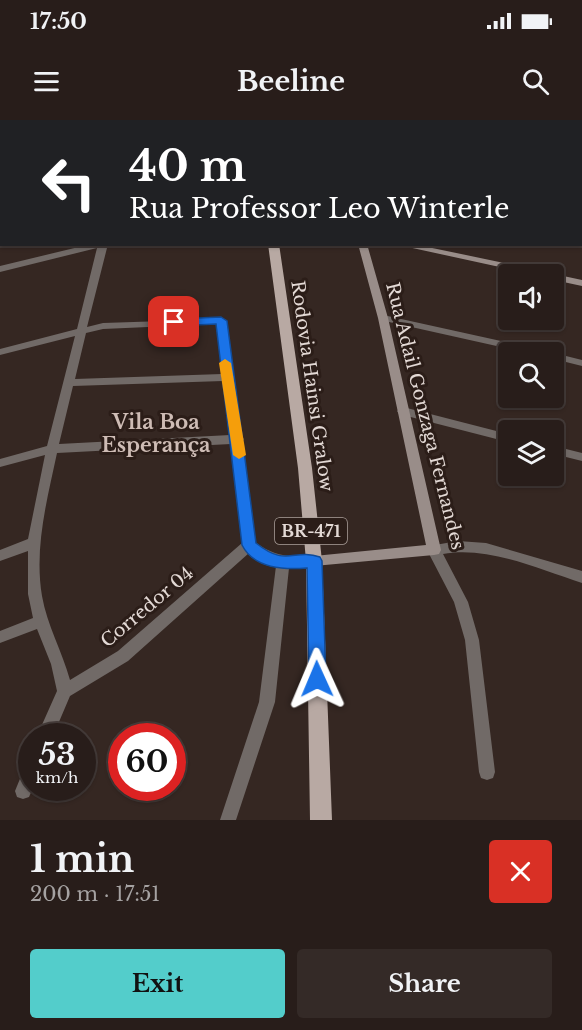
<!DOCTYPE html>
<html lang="en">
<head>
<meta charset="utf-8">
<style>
	:root { --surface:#281d1a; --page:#342a27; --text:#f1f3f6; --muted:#a5a2a2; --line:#443b39; --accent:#53cdcb }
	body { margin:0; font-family:"Libre Baskerville",serif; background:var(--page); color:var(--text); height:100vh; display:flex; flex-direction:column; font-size:22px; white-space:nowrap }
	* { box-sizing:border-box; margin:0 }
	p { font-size:20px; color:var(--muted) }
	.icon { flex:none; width:33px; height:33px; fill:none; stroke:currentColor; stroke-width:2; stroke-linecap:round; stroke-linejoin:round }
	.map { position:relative; height:700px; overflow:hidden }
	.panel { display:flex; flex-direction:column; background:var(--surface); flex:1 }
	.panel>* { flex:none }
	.guide { position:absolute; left:0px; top:0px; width:582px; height:126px; box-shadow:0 2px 4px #0004,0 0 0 2px var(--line); background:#202124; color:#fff; overflow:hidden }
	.fabs { position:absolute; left:498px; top:144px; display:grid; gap:12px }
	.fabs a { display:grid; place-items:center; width:66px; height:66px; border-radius:6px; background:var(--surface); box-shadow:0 2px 4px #0004,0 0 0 2px var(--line); font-size:30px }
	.speed { position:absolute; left:18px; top:603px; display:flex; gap:12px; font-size:30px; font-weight:700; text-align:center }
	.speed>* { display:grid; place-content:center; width:78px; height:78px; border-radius:50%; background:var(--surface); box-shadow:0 2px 4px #0004,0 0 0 2px var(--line); line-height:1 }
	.speed small { font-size:15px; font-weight:400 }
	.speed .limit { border:9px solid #d22; background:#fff; color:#111 }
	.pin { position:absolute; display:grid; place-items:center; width:51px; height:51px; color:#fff; margin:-26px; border-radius:12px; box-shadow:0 3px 9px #0006 }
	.me { position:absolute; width:66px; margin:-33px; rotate:359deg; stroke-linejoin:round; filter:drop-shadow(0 0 4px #0008) }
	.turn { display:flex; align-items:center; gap:21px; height:126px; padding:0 30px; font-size:27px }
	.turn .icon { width:78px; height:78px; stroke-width:2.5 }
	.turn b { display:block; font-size:42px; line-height:51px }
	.round { display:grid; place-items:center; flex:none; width:63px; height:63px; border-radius:6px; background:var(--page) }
	.headline { display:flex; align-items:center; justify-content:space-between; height:102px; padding:0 30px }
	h1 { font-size:36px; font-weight:700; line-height:45px }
	.action { display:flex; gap:12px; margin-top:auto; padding:12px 30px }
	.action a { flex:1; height:69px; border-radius:6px; background:var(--accent); color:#111; font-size:24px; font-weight:700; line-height:69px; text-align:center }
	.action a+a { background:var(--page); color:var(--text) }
	.status { display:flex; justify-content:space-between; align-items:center; height:42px; padding:0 30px; background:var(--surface); direction:ltr }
	.status svg { height:16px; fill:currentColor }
	header { display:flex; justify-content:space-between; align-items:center; height:78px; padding:0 30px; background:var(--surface); font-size:27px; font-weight:700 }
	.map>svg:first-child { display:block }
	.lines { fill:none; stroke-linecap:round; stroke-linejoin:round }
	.lane { fill:#716a67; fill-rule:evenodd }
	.street { fill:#716a67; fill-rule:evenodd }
	.secondary { fill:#998d89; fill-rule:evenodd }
	.primary { fill:#b8a9a3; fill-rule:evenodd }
	.route { fill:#1a73e8; stroke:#114b97; stroke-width:1.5 }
	.slow { fill:#f59e0b }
	.labels { text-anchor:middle; stroke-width:6; stroke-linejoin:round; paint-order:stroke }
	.shield { fill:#2b1d18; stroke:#aca19c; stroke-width:1.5 }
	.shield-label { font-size:16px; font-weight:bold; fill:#e3d9d5 }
	.street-label { font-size:18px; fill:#e3d9d5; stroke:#2b1d18 }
	.neighbourhood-label { font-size:20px; font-weight:bold; fill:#cebcb5; stroke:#2b1d18 }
</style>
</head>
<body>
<div class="status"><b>17:50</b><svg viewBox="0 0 49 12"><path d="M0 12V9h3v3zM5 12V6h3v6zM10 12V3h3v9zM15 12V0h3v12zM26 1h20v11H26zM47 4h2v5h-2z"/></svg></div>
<header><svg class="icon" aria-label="menu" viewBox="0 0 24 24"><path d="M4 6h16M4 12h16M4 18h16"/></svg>Beeline<svg class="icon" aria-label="search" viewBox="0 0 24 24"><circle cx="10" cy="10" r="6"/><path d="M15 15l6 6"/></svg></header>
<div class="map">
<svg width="582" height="700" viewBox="0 0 582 700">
	<rect width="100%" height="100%" fill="#352722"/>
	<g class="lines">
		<polygon class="lane" points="216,0 226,2 217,2"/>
		<g class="street">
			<rect x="50" y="0" width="8" height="2"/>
			<rect x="580" y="28" width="2" height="4"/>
			<polygon points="0,36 2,36 0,41"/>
			<polygon points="580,59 582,59 580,64"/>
			<rect x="0" y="81" width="2" height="4"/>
			<rect x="580" y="100" width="2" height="6"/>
			<path d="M91 124H108L87 207 103 203 225 199 241 316 244 319 242 322 255 422C270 433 282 437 300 436 306 436 312 435 319 437L321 441 319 445 289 448 275 582 236 700H220L259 582 276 446 261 440 249 433 128 541 70 576 53 616H37L57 571 51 544 37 509 0 523V511L33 498 28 474V431L0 441V430L28 419 45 335 0 347V339L47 326 75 216 0 235V229L77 209 97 128 0 152V146ZM216 204 222 254 75 259 86 213 103 209ZM223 261 230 315 59 324 73 266ZM231 324 242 423 118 531 70 560C62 531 47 505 42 476 34 428 47 380 57 333Z"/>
			<polygon points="383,195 537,229 542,232 524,232 380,200 380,196"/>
			<polygon points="554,233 582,240 582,246 554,239"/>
			<polygon points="403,287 508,314 508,322 399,294 397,291"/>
			<polygon points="554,326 582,333 582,341 554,334"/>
			<path d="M458 421 486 423 582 451V463C538 449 489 426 443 434L468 482 479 520 495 652 493 658 487 660 481 658 479 652 465 520 454 482 427 430 429 426Z"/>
			<polygon points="32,642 33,668 29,677 23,679 17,677 15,671 26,644"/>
		</g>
		<g class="secondary">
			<polygon points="358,124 367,124 388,198 441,430 439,434 434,435 314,446 309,445 307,441 309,437 314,436 426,425 378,198"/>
			<polygon points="394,124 413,124 543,151 548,154 532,154"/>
			<polygon points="553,154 554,154 582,160 582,166 554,160"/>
		</g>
		<g class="primary">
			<rect x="248" y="0" width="8" height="2"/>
			<polygon points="268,124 279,124 312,348 322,441 332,700 310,700 306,441 298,348"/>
		</g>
	</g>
	<path class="route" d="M221 197 227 201 256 423C287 448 293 428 320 437L322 441 326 559 323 564 317 567 311 564 309 559 307 448C284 450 254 449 242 425L216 204 174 206 168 202 174 199Z"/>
	<polygon class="slow" points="225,239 231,243 246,335 239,339 233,335 219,243"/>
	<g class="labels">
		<rect class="shield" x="275" y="398" width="72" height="26" rx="4.5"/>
		<g class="shield-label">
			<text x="311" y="417">BR-471</text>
		</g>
		<g class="street-label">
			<text transform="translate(312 266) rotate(82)" y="6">Rodovia Hainsi Gralow</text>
			<text transform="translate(425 296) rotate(76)" y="6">Rua Adail Gonzaga Fernandes</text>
			<text transform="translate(147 487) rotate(-40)" y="6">Corredor 04</text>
		</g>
		<g class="neighbourhood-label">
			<text x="156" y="309">Vila Boa<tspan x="156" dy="23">Esperança</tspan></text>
		</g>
	</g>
</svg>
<div class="fabs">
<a><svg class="icon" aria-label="sound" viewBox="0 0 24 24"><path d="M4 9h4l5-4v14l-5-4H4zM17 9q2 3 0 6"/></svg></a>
<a><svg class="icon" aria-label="search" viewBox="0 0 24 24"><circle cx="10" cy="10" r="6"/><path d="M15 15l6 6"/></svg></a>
<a><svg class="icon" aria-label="layers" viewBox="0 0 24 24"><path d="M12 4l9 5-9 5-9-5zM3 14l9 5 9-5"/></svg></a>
</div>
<div class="speed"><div>53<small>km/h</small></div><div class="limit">60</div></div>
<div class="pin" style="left:174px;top:202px;background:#d93025"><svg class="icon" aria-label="arrive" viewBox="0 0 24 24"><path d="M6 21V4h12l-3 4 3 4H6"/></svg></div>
<svg class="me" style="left:317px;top:559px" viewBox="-20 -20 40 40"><path d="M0-17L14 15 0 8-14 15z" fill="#1a73e8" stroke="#fff" stroke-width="4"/></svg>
<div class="guide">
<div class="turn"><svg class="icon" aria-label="left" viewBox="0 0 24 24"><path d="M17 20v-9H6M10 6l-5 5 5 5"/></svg><div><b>40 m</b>Rua Professor Leo Winterle</div></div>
</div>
</div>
<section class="panel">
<div class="headline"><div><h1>1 min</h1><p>200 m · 17:51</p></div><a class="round" style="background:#d93025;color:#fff"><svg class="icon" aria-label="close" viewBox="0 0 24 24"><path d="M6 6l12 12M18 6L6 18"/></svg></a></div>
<div class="action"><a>Exit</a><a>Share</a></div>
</section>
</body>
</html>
